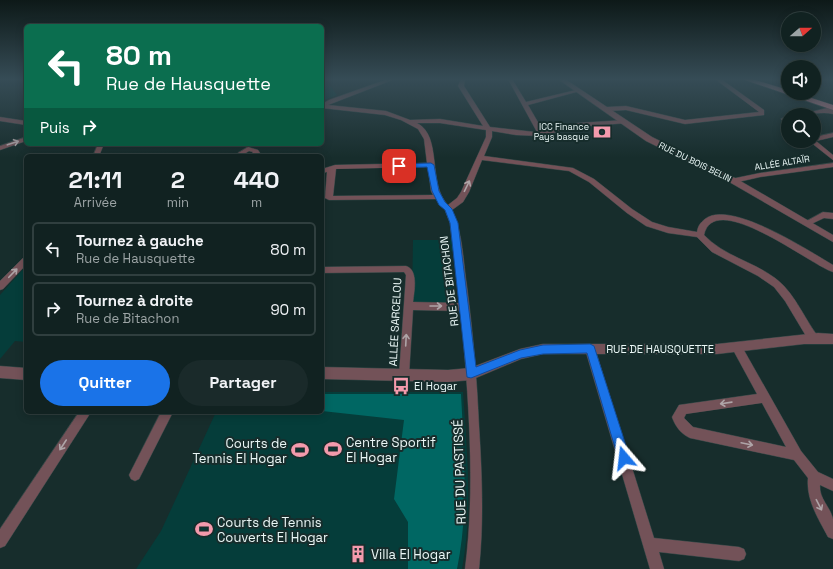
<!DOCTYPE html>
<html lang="fr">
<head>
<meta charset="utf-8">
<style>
	:root { --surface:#112221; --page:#1a2a2a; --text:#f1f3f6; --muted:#9ca4a5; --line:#303f3f; --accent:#1a73e8 }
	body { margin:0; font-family:"Space Grotesk",sans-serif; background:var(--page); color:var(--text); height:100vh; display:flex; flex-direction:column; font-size:15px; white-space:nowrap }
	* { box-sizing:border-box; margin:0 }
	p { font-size:13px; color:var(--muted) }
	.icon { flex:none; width:22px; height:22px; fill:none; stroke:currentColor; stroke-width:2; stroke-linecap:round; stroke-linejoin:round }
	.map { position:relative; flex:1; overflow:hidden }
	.sheet { position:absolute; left:24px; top:154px; width:300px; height:260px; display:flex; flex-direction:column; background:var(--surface); border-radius:6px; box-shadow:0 2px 10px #0003,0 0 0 1px var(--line) }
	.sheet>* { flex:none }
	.hud { position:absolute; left:24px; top:24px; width:300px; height:122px; border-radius:6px; box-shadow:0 2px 10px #0003,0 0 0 1px var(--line); background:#0b6e4f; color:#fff; overflow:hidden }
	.needle { width:26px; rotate:70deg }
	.controls { position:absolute; left:781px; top:12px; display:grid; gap:8px }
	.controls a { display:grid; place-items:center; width:40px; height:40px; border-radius:50%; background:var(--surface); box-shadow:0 2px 10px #0003,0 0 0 1px var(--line); font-size:20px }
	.pin { position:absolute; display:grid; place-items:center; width:34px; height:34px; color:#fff; margin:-17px; border-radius:8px; box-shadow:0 2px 6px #0006 }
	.me { position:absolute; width:44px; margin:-22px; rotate:343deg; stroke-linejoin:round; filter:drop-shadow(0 0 3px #0008) }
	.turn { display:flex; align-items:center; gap:14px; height:84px; padding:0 16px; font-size:18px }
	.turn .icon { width:52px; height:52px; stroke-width:2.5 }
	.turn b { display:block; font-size:28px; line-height:34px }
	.then { display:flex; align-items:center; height:38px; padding:0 16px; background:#0003; gap:8px; font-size:15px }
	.eta { display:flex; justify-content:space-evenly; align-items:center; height:68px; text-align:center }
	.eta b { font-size:24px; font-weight:600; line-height:28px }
	.cta { display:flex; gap:8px; margin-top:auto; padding:8px 16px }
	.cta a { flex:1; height:46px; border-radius:24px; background:var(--accent); color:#fff; font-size:16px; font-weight:600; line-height:46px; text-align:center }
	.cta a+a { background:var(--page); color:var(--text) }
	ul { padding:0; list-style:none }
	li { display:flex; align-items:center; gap:12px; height:54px; margin:0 8px 6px; padding:0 8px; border:2px solid var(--line); border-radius:6px }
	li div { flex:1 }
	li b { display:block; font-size:15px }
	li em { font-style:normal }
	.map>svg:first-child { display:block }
	.green { fill:#053d3a }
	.forest { fill:#006763 }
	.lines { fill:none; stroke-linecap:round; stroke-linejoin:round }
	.minor-casing { stroke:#354948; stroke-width:1 }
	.tertiary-casing { stroke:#354948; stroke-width:1 }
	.primary-casing { stroke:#354948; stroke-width:1 }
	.minor { fill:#735258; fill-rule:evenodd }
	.tertiary { fill:#735258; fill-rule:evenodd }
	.primary { fill:#bc7986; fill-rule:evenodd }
	.oneway { stroke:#aea4a7 }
	.route { fill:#1a73e8; stroke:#114b97 }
	.labels { text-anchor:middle; stroke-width:4; stroke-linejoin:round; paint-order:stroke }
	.far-poi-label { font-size:9px; fill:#eaf7f6; stroke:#172d2c; text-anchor:end }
	.far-street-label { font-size:9px; fill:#eaf7f6; stroke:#172d2c }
	.street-label { font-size:11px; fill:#eaf7f6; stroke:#172d2c }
	.poi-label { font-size:11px; fill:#eaf7f6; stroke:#172d2c; text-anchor:start }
	.near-poi-label { font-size:13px; fill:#eaf7f6; stroke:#172d2c; text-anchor:start }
	.near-street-label { font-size:13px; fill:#eaf7f6; stroke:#172d2c }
</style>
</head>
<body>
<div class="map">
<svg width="833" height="569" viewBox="0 0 833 569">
	<rect width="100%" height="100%" fill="#172d2c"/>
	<g class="green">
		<polygon points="328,83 337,95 322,101 322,84"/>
		<polygon points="413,240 452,240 453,250 451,252 455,293 455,297 449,297 449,303 415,302 412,300"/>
		<polygon points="26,266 26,342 15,341 0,359 0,295"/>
		<path d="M322 392H463C467 451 473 511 462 569H136L161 531 216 412H322Z"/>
	</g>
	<path class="forest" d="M322 394H461C464 453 469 511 457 569H408V522L394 499 404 420 322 411Z"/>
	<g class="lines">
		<g class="minor-casing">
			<g id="minor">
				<path d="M388 79H395L328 105 386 111 410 120 440 119 483 126 458 86 461 79H465L464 86 490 127 535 132H537L508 79H512L526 102 580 89V91L528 105 543 131 577 123 625 120 628 122 627 123 577 127 541 136 516 135 492 131V137L484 156 573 168 594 179 632 209 652 222 668 227 697 232C698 226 700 223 705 219 730 199 809 251 833 265V272C812 266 714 188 704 235 724 256 752 261 775 278 794 292 803 316 817 335L818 338 817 341 813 342 809 341 785 301 774 287 758 276 712 252 697 237 668 233 646 226 627 213 589 182 569 171 482 160 469 192 463 202 452 210C463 233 463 261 467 287 473 333 477 380 479 426 482 474 484 521 479 569H465C476 484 468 396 461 311L413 310 409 375 408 378 404 380 400 378 399 375 406 275 404 272 322 273V267L406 266C419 270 414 292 413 302L460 303 450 223 445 210 436 199 329 200 325 198 327 172 322 173V169L335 165 427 163 424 139 418 129 401 120 385 115 322 108V104L329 100ZM417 123H440L486 130V137L461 192 457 198 448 205C427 184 443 136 417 123ZM428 167 431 191 433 195 333 196 336 169Z"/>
				<polygon points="715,79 721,79 764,110 764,115 685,124 626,110 607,111 604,109 607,107 626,106 685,120 759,112"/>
				<path d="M827 108 833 110V114C822 111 810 115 799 115Z"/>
				<polygon points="788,116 788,126 786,125 781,119"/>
				<polygon points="0,117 26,121 26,125 0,121"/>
				<polygon points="833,133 833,137 816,141 833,155 833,160 809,141 814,141 814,137"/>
				<polygon points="26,137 26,141 0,150 0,146"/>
				<polygon points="98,144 104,144 99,156 93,156"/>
				<polygon points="248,147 258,150 260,153 257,156 250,156 253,152 249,151 244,154 245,156 238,155 238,153"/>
				<polygon points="833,163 833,167 760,177 734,183 730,181 731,179 760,173"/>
				<polygon points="823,212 833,213 833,219 824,218 807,226 803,223"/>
				<polygon points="26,257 26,265 3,289 0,290 0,281 23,258"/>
				<path d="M737 344 741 345 801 451 818 472 833 479V491L820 485C819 499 830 506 833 519 833 524 833 533 833 539L828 537C818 518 806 500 808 478L794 460 690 438C681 434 675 426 672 417L679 405 757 394 732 348 733 345ZM762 403 786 447 693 427 684 418 686 414Z"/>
				<polygon points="590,345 594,346 595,349 654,538 739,547 744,549 746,554 744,559 739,561 659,552 664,569 650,569 585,349 586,346"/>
				<polygon points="79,412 91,412 5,546 0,548 0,529"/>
				<polygon points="161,412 173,412 139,479 135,481 131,479 129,475 131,471"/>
			</g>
		</g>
		<g class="tertiary-casing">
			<g id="tertiary">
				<polygon points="558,79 565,79 652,137 737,179 833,235 833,242 731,183 646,141"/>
				<polygon points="818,333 833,334 833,344 804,344 717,354 543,354 521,359 471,380 448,382 322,379 322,367 448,370 470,368 520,349 543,344 717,344"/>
				<polygon points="0,366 26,368 26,380 0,378"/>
			</g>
		</g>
		<g class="primary-casing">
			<polygon id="primary" points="742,79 752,79 788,90 788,93 796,93 833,105 833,110"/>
		</g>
		<use href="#minor" class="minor"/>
		<use href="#tertiary" class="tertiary"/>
		<use href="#primary" class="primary"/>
	</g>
	<defs><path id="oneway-shaft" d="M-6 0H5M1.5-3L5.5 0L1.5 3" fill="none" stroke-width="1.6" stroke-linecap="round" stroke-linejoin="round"/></defs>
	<g class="oneway">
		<use href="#oneway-shaft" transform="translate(13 143) rotate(-18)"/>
		<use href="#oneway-shaft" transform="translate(467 186) rotate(-64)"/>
		<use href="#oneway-shaft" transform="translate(13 273) rotate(-46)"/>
		<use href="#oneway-shaft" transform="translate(436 306)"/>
		<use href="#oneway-shaft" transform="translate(406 340) rotate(-87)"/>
		<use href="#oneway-shaft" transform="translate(726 403) rotate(172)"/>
		<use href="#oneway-shaft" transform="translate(747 444) rotate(12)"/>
		<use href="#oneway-shaft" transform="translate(63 445) rotate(123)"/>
		<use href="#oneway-shaft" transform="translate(819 505) rotate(63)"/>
	</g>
	<linearGradient id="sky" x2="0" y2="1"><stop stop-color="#0d1918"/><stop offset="0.5" stop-color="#364c56"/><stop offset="1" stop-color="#364c56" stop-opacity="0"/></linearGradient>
	<rect width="833" height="158" fill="url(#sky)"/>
	<polygon class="route" points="431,163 434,165 439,191 445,202 452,209 458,223 476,367 520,350 543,345 590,344 594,346 630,458 628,462 624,464 619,462 618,458 587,353 543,354 521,358 471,378 467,377 450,223 445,210 439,205 432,191 427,167 399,168 396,166 399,164"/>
	<defs>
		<g id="bank-bare" transform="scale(1.38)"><path d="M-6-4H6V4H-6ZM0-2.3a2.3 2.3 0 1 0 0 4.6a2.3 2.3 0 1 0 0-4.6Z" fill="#f39aac" stroke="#172d2c" stroke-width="2.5" paint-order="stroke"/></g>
		<g id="bus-bare" transform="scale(1.38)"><path d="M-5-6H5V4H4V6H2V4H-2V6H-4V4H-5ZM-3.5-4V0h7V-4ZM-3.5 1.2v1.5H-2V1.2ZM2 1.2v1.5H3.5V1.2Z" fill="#f39aac" stroke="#172d2c" stroke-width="2.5" paint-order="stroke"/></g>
		<g id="stadium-bare" transform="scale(1.38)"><path d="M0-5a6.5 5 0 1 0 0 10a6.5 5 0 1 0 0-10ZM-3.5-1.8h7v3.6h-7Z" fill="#f39aac" stroke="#172d2c" stroke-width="2.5" paint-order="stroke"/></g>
		<g id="building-bare" transform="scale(1.38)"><path d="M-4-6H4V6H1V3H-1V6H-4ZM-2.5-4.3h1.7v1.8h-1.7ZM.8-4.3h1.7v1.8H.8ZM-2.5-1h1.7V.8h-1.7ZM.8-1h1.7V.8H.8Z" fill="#f39aac" stroke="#172d2c" stroke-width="2.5" paint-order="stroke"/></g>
	</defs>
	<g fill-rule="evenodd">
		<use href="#bank-bare" x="602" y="132"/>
		<use href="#bus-bare" x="401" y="386"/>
		<use href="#stadium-bare" x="333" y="449"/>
		<use href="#stadium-bare" x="300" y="450"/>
		<use href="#stadium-bare" x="204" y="529"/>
		<use href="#building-bare" x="358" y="554"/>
	</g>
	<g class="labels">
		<g class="far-poi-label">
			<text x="589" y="130">ICC Finance<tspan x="589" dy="10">Pays basque</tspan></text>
		</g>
		<g class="far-street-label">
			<text transform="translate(695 162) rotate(26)" y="3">RUE DU BOIS BELIN</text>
			<text transform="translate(782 163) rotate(-9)" y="3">ALLÉE ALTAÏR</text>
		</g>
		<g class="street-label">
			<text transform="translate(449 281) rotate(-97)" y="4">RUE DE BITACHON</text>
			<text transform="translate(395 322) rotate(-87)" y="4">ALLÉE SARCELOU</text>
			<text x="660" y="353">RUE DE HAUSQUETTE</text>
		</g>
		<g class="poi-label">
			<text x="414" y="390">El Hogar</text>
		</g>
		<g class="near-poi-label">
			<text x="346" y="447">Centre Sportif<tspan x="346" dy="15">El Hogar</tspan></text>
			<text x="287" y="448" text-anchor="end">Courts de<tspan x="287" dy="15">Tennis El Hogar</tspan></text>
			<text x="217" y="527">Courts de Tennis<tspan x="217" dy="15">Couverts El Hogar</tspan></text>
			<text x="371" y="559">Villa El Hogar</text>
		</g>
		<g class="near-street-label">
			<text transform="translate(459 472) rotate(-92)" y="5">RUE DU PASTISSÉ</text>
		</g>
	</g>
</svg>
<div class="controls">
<a><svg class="needle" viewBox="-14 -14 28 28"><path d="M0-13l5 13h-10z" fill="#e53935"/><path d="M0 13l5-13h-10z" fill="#9ca4a5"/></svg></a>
<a><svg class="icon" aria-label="sound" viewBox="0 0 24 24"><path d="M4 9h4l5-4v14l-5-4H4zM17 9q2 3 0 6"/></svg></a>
<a><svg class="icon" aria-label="search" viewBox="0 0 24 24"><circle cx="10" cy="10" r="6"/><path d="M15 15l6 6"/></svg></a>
</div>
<div class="pin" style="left:399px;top:166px;background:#d93025"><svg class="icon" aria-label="arrive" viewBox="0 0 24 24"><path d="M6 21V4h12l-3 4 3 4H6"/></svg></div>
<svg class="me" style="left:624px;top:458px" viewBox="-20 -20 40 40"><path d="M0-17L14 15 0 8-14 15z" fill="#1a73e8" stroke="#fff" stroke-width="4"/></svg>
<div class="hud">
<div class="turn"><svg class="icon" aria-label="left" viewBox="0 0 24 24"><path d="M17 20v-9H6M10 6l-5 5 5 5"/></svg><div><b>80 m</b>Rue de Hausquette</div></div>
<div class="then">Puis<svg class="icon" aria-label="right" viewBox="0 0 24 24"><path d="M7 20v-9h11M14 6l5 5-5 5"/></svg></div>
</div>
<section class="sheet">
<div class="eta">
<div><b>21:11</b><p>Arrivée</p></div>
<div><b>2</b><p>min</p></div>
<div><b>440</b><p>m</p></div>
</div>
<ul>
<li><svg class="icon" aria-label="left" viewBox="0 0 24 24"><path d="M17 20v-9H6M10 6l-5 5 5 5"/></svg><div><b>Tournez à gauche</b><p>Rue de Hausquette</p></div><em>80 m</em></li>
<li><svg class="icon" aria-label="right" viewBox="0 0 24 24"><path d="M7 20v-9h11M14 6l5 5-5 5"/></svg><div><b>Tournez à droite</b><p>Rue de Bitachon</p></div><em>90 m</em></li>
</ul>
<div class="cta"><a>Quitter</a><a>Partager</a></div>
</section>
</div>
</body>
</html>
